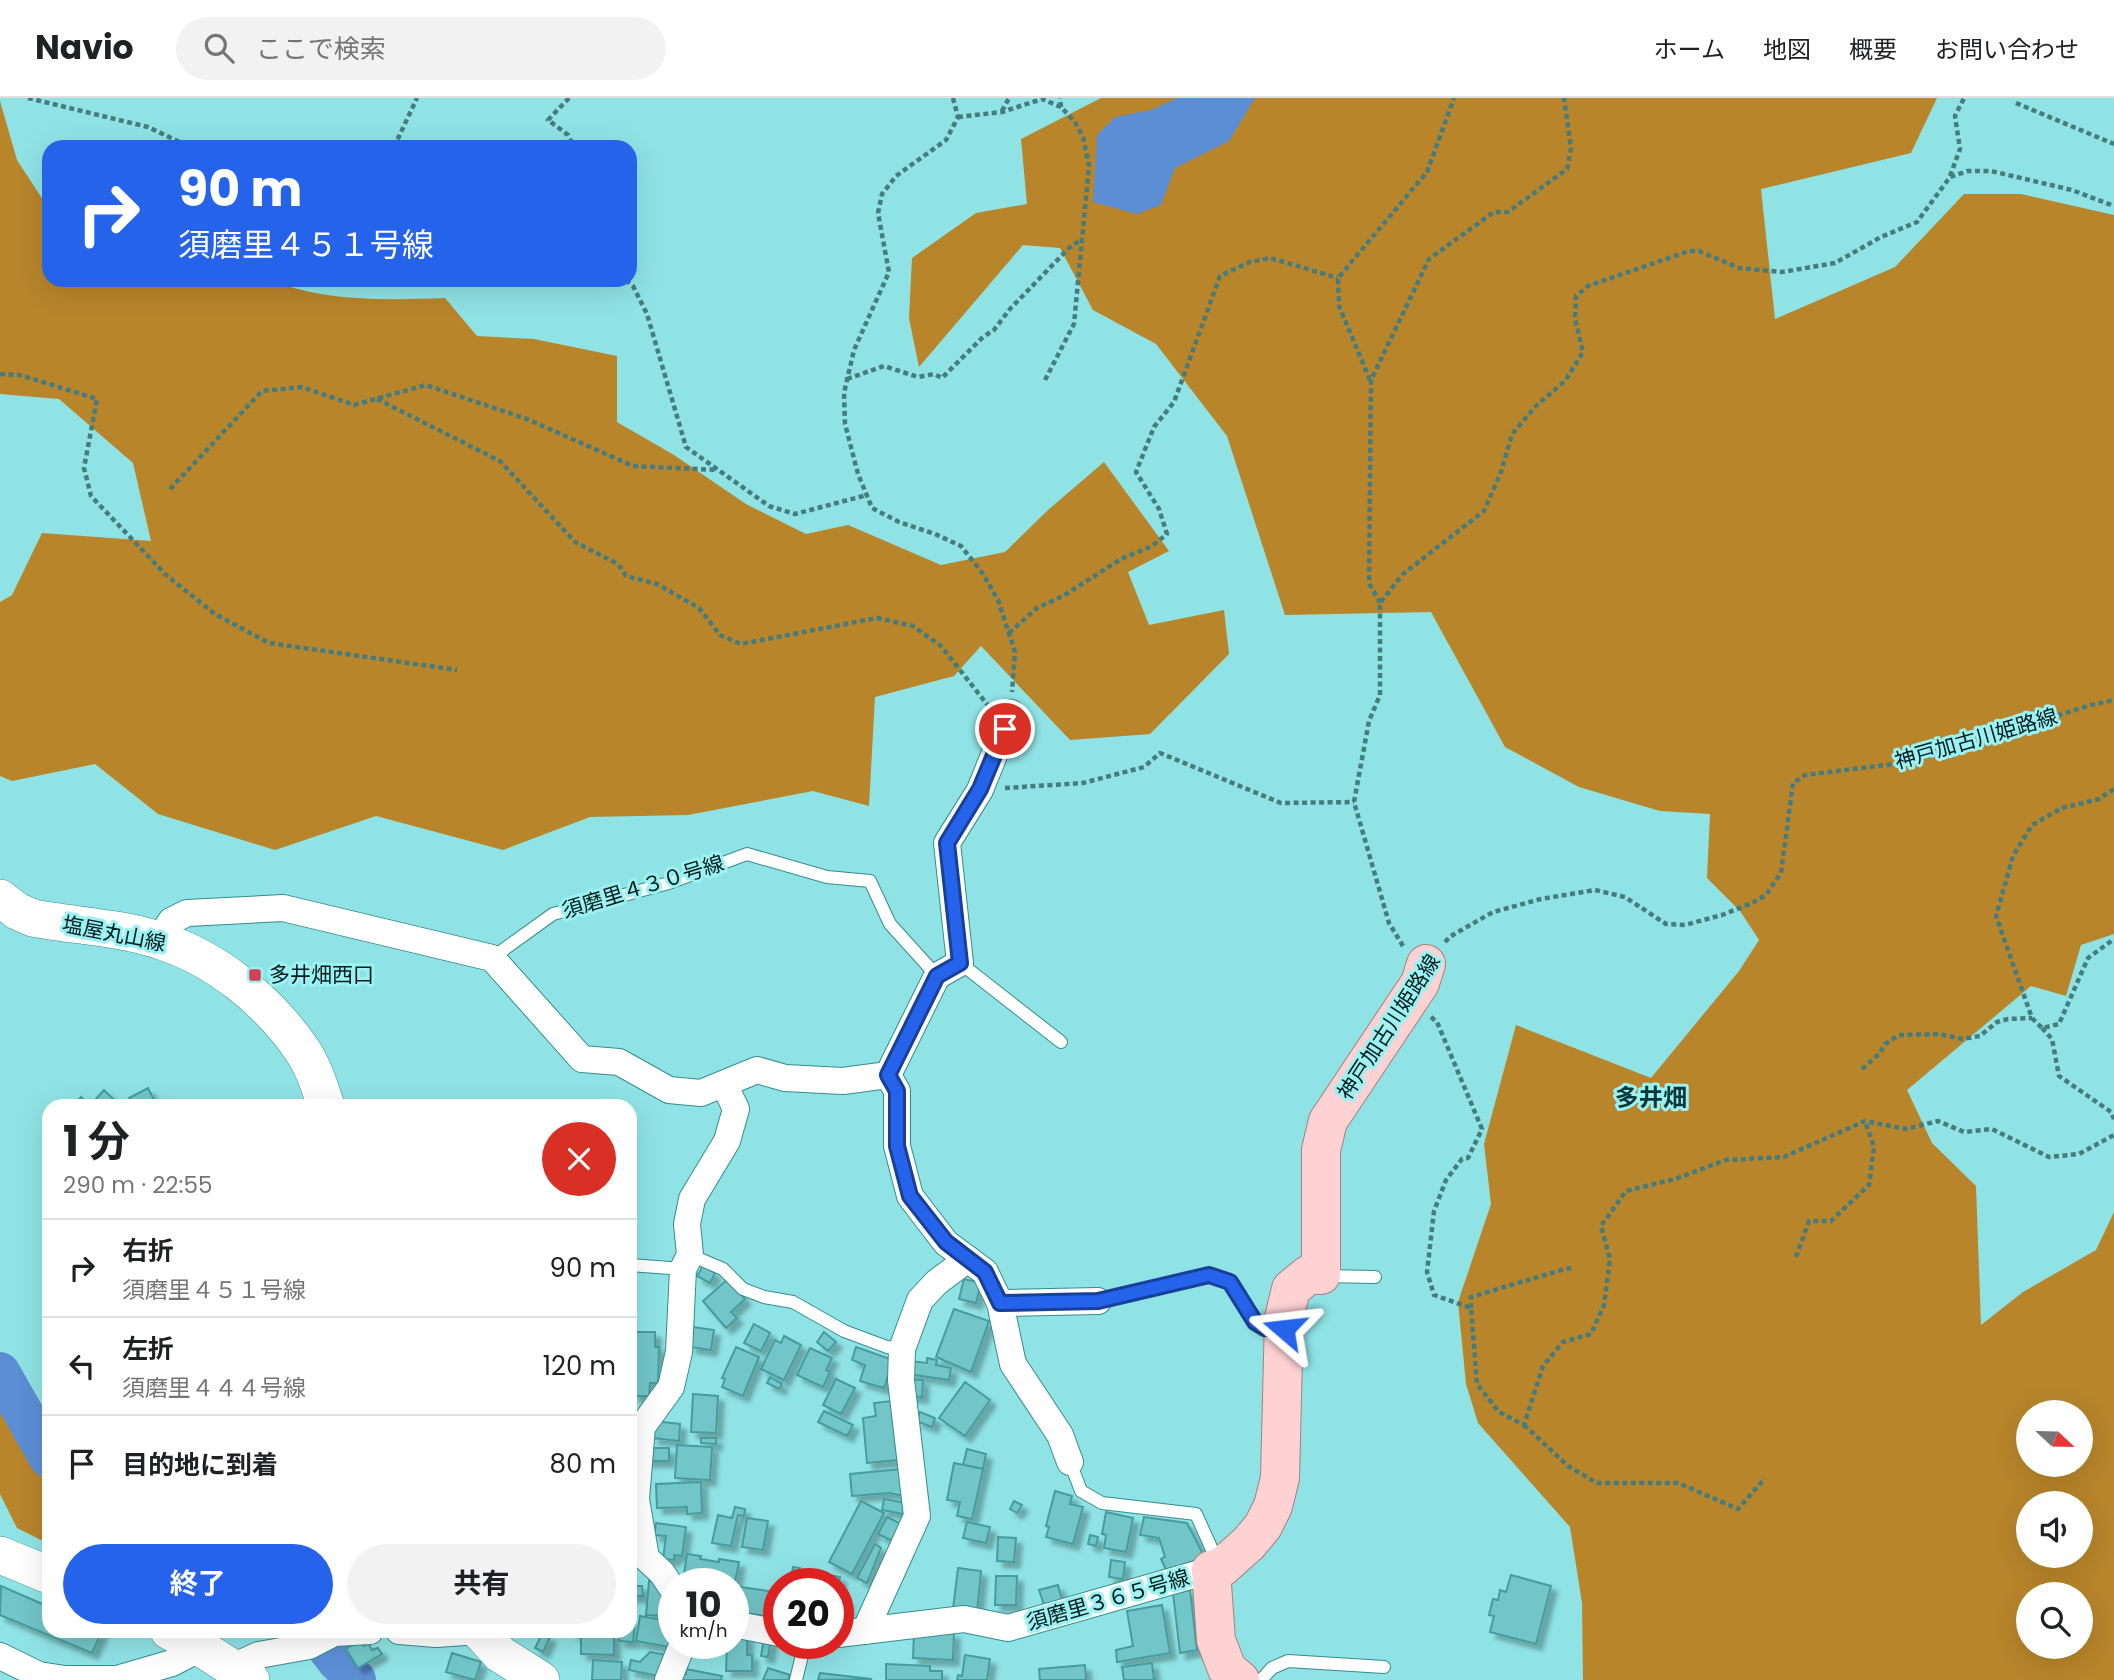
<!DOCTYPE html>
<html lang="ja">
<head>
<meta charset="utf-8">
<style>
	:root { --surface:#fff; --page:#f2f2f2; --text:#202124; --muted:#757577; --line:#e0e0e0; --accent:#2563eb }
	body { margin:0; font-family:Poppins,"Noto Sans JP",sans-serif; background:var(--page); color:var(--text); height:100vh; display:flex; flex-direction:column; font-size:26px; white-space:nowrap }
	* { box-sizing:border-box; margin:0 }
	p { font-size:23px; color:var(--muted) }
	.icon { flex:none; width:38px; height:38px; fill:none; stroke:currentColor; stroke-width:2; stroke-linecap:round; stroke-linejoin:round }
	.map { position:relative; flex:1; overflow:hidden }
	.drawer { position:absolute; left:42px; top:1001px; width:595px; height:539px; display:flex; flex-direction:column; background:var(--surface); border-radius:21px; box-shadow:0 7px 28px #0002 }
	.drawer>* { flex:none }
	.guide { position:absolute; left:42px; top:42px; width:595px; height:147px; border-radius:21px; box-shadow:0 7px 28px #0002; background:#2563eb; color:#fff; overflow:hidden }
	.needle { width:46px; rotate:112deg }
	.controls { position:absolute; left:2016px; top:1302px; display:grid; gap:14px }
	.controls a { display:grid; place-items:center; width:77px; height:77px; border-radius:50%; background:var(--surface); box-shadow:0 7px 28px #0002; font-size:35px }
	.speed { position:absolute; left:658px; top:1470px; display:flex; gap:14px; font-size:35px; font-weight:700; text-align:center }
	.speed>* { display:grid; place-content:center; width:91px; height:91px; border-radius:50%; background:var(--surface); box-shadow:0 7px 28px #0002; line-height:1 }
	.speed small { font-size:18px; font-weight:400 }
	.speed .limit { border:10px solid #d22; background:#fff; color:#111 }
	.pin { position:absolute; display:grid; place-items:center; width:60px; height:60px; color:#fff; margin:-30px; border:4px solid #fff; border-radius:50%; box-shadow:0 2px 7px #0007 }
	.me { position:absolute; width:77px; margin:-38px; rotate:287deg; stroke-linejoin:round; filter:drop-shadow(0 0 5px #0008) }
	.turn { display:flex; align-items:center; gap:24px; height:147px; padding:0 21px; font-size:32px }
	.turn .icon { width:91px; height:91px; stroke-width:2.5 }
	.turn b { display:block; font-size:49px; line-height:60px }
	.round { display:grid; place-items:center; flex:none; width:74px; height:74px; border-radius:37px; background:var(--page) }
	.overview { display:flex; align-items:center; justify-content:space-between; height:119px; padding:0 21px }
	h1 { font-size:42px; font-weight:700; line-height:52px }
	.button { display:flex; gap:14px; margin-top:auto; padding:14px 21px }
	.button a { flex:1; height:80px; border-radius:42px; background:var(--accent); color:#fff; font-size:28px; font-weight:700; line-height:80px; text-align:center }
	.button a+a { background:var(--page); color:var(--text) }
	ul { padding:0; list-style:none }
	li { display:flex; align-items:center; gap:21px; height:98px; padding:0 21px; border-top:2px solid var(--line) }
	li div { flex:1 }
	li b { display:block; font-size:26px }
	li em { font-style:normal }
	header { display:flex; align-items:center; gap:42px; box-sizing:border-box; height:98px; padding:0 35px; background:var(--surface); border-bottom:2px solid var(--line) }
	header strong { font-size:33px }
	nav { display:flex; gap:38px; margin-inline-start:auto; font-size:24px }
	.search { width:490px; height:63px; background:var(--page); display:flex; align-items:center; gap:18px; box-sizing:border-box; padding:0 24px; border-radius:38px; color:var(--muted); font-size:26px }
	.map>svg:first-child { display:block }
	.forest { fill:#b8852a; fill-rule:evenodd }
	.water { fill:#5c8ed5 }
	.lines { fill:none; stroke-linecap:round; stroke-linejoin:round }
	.river { stroke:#5c8ed5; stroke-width:40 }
	.building { fill:#72c6c8; stroke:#469c9d; stroke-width:2; filter:url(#shadow) }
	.lane-casing { stroke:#348c8e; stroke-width:14 }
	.street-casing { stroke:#348c8e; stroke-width:28 }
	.secondary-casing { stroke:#348c8e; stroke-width:38 }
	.primary-casing { stroke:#a67f80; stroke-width:40 }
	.path { stroke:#467c7d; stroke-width:4.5; stroke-dasharray:5 3.5; stroke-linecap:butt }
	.lane { stroke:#fff; stroke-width:12 }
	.street { stroke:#fff; stroke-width:26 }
	.secondary { stroke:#fff; stroke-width:37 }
	.primary { stroke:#fed2d3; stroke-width:38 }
	.route-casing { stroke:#184099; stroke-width:18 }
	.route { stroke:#2563eb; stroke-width:12 }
	.poi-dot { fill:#d24254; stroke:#9cf1f2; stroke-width:2.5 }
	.labels { text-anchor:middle; stroke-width:6; stroke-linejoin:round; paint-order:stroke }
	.street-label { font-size:21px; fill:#021c1d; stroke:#9cf1f2 }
	.poi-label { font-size:21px; fill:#021c1d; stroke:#9cf1f2; text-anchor:start }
	.quarter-label { font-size:24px; font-weight:bold; fill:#063839; stroke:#9cf1f2 }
</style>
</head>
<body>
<header>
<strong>Navio</strong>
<div class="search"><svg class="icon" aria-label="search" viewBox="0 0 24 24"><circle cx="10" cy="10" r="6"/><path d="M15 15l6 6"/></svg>ここで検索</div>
<nav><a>ホーム</a><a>地図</a><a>概要</a><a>お問い合わせ</a></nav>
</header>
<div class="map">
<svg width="2114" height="1582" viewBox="0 0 2114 1582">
	<defs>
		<filter id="shadow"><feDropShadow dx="6" dy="6" stdDeviation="2" flood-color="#0004"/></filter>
	</defs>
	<rect width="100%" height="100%" fill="#8fe3e5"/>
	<g class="forest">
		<path d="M1101 0H1937L1911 55 1761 91 1775 221 1895 169 1964 96H2021L2114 117V836L2081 847 2066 898 2031 888 1907 992 1932 1045 1976 1088 1981 1227 2023 1194 2096 1152 2114 1114V1582H1583L1582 1505 1570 1429 1478 1325 1466 1286 1458 1204 1491 1106 1484 1046 1516 927 1651 980 1739 873 1759 842 1740 813 1707 780 1710 716 1660 713 1579 689 1505 649 1431 514 1285 517 1227 338 1156 246 1093 212 1060 150 1023 147 919 269 909 220 912 160 976 115 1027 106 1021 41ZM2028 1314H2081V1367H2028ZM2028 1405H2081V1458H2028ZM2028 1496H2081V1549H2028Z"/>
		<path d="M0 3 17 62 49 111V182H270C325 204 387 202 445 200L477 238 534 241 617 258V324L674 357 746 406 806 436 848 427 941 467 1005 454 1048 412 1104 364 1169 453 1128 474 1149 527 1224 512 1229 556 1150 636 1070 642 981 548 954 578 875 599 869 708 813 693 688 717 590 719 503 752 376 718 275 752 158 716 95 666 12 683 0 678V504L12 497 42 435 151 443 133 365 59 301 0 296Z"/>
		<polygon points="0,1270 49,1334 49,1446 17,1430 0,1396"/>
	</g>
	<polygon class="water" points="1177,0 1255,0 1229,43 1175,70 1161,107 1137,116 1093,104 1097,37 1115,19 1151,12"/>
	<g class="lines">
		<g class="river">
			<polyline points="0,1274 49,1360"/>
			<polyline points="314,1533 337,1563 356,1582"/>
		</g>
	</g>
	<g class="building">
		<polygon points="148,990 157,1008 133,1008 129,1000"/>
		<polygon points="104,992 114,1002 108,1008 101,1008 95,1002"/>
		<polygon points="81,999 91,1008 73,1008"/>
		<polygon points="703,1168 715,1175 710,1185 697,1178"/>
		<polygon points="728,1181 745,1201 731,1214 737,1220 726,1230 703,1203"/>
		<polygon points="964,1181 981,1185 976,1205 959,1201"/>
		<polygon points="954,1211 989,1223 971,1274 936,1259"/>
		<polygon points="754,1226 770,1235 761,1253 744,1245"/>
		<polygon points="693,1229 714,1232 711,1252 690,1249"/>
		<polygon points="630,1234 655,1234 655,1249 659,1249 658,1285 650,1285 649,1298 633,1298 634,1285 630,1285"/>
		<polygon points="824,1234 836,1244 828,1253 817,1244"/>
		<polygon points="784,1238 801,1247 784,1282 761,1271 775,1242 781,1245"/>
		<polygon points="736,1249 759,1259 743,1298 722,1289 725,1281 722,1280"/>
		<polygon points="856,1249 893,1262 884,1290 860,1283 865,1267 852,1262"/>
		<polygon points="810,1250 832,1260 826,1272 830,1274 823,1289 797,1277"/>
		<polygon points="927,1260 937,1262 936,1267 951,1270 949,1282 908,1276 910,1263 927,1265"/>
		<polygon points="770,1279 782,1286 779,1291 767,1285"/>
		<polygon points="836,1281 855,1290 841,1316 823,1307"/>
		<polygon points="908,1281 923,1282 922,1299 908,1298"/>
		<polygon points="965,1284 990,1302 965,1338 939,1320"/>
		<polygon points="693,1296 718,1298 716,1335 691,1334"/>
		<polygon points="891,1303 898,1362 867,1365 863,1320 876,1318 874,1305"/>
		<polygon points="824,1313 853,1327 847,1338 818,1324"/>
		<polygon points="920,1314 935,1320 932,1329 916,1323"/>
		<polygon points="654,1323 680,1326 679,1343 653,1340"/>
		<polygon points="701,1340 716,1340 716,1346 701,1345"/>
		<polygon points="677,1347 712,1349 710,1382 675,1380"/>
		<rect x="647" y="1350" width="22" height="13"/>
		<polygon points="967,1351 986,1356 983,1371 963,1367"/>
		<polygon points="954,1365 983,1371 972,1421 957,1418 960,1404 947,1402"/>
		<polygon points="901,1371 903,1398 890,1395 852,1398 850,1376"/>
		<polygon points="701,1384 702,1415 687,1416 687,1409 657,1410 656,1386"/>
		<polygon points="1055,1393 1072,1398 1070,1406 1083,1409 1073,1446 1046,1439 1049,1429 1046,1428"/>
		<polygon points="884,1401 906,1405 903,1416 882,1412"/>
		<polygon points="861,1403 884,1415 852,1476 829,1464"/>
		<polygon points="1014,1403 1022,1407 1017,1415 1010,1411"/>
		<polygon points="735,1409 745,1411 744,1418 738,1417 731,1448 712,1445 718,1417 732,1420"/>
		<polygon points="1106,1414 1133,1420 1126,1454 1104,1450 1106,1437 1102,1436"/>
		<polygon points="887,1419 901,1426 893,1443 878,1436"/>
		<polygon points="1144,1419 1187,1425 1204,1458 1168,1476 1161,1461 1165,1459 1159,1440 1140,1437"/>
		<polygon points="747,1420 768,1423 763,1452 742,1449"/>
		<polygon points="967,1424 990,1429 986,1445 963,1440"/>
		<polygon points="656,1425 686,1429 682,1458 674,1457 674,1462 663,1461 666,1438 654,1437"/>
		<polygon points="1090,1437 1098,1439 1096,1448 1088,1446"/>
		<polygon points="998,1439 1016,1440 1014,1464 997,1463"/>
		<polygon points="875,1446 881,1450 867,1485 857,1480"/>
		<polygon points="687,1456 701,1458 700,1461 719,1464 719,1461 739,1464 735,1484 684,1476"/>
		<polygon points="1111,1462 1125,1464 1123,1481 1109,1479"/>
		<polygon points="793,1469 800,1470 798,1486 791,1484"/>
		<polygon points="958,1470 981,1473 977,1514 953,1511"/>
		<polygon points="805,1472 840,1479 838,1489 838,1486 802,1486"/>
		<polygon points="1511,1477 1551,1488 1536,1546 1490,1534 1494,1518 1489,1517 1493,1501 1498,1502 1500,1492 1506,1494"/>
		<polygon points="996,1478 1017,1478 1016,1507 995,1507"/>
		<polygon points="649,1483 660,1484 669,1502 668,1518 646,1517"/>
		<polygon points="1058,1487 1062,1502 1044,1507 1039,1492"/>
		<polygon points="1,1488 49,1509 49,1533 102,1533 92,1555 0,1517"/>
		<polygon points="630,1488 642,1488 643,1498 630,1498"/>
		<polygon points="734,1488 775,1494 771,1519 739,1514 740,1511 733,1509"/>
		<polygon points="1190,1492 1197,1552 1180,1555 1173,1495"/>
		<polygon points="838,1502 846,1502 847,1517 838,1518"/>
		<polygon points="1162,1507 1170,1555 1117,1564 1116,1552 1133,1548 1127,1513"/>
		<polygon points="640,1518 674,1524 669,1549 636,1543"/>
		<polygon points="630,1524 635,1525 633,1544 619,1543 620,1533 630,1533"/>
		<polygon points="572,1533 614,1533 614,1557 581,1556 581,1536 572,1535"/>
		<polygon points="914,1533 954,1535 953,1562 913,1560"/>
		<polygon points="542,1536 550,1539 543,1554 535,1550"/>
		<polygon points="733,1536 747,1536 747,1557 752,1557 752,1573 726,1573 727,1545 733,1545"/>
		<polygon points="764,1541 771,1542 768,1559 761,1558"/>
		<polygon points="361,1542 364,1548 368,1545 372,1552 378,1550 382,1556 358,1570 346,1551"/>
		<polygon points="650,1554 667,1557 663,1579 629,1572 631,1562 640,1564"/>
		<polygon points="452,1555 481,1564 475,1582 446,1574"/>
		<polygon points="965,1557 990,1561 987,1582 957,1582 958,1577 962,1578"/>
		<polygon points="593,1562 622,1564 621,1582 592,1582"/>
		<polygon points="1152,1565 1154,1582 1124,1582 1122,1569"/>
		<polygon points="886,1566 930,1568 930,1573 942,1573 942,1582 886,1582"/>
		<polygon points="1085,1567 1086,1582 1040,1582 1039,1571"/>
		<polygon points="768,1570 790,1577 788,1582 763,1582"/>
		<polygon points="686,1571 722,1578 721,1582 679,1582 681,1575 686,1576"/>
		<polygon points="820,1575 872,1581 818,1582"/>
	</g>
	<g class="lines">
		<g class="lane-casing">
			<g id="lane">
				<polyline points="492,860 553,816 669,785 747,756 827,779 870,783 890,826 937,878"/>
				<polyline points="960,865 1061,944"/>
				<polyline points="690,1157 723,1171 743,1191 764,1199 793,1204 844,1233 887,1249 902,1251"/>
				<polyline points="630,1167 683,1171"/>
				<polyline points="1323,1178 1375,1179"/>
				<polyline points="1098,1203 1209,1177 1230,1184 1255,1224 1265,1230 1280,1231"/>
				<polyline points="1070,1364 1081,1393 1102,1405 1196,1416 1219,1467"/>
				<polyline points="796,1582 805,1545"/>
				<polyline points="1261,1582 1272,1570 1288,1563 1384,1569"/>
			</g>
		</g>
		<g class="street-casing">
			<g id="street">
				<polyline points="1011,615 980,692 947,745 960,865 937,878 888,977 897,993 897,1048 910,1098 946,1145 985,1174 1000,1205 1013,1266 1060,1337 1070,1364"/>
				<polyline points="159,842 171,823 187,815 283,810 492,860 582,961 619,964 669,992 701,995 757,972 785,980 843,983 888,977"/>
				<polyline points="1000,1205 1098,1203"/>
				<polyline points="674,1493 662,1475 646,1460 636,1401 642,1329 671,1289 679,1254 683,1171 690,1157 687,1126 692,1101 727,1043 736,1011 724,986"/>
				<polyline points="733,1526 779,1535"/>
				<polyline points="399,1533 436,1536 479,1533"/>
				<polyline points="865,1533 917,1418 901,1282 902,1251 920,1202 937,1184 968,1161"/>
				<polyline points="838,1536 964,1521 1008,1530 1211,1472"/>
				<polyline points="0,1558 39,1577 65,1581 117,1581 172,1565 201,1550"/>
				<polyline points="232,1569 259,1557 309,1548 334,1535 370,1533"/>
				<polyline points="668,1582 683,1545"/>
			</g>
		</g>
		<g class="secondary-casing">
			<g id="secondary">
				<path d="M0 800 17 813 33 820C75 828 120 829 161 843 215 860 267 902 300 949 313 967 319 987 326 1008"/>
				<polyline points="0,1457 49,1477"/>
				<polyline points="169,1533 201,1550 251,1582"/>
				<polyline points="479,1533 500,1556 541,1582"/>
			</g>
		</g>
		<g class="primary-casing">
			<polyline id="primary" points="1240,1582 1227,1571 1216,1542 1211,1472 1221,1470 1249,1445 1263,1428 1273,1408 1280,1380 1284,1220 1291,1191 1308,1177 1321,1177 1321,1052 1328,1023 1420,885 1426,866"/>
		</g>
		<g class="path">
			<polyline points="28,0 148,29 190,49"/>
			<polyline points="569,0 548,22 568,37 574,49"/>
			<polyline points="953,0 958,19 946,42 896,78 882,96 878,115 889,174 854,252 844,295 845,326 858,376 872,410 899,424 935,436 961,448 983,476 998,502 1015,554 1012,594"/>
			<polyline points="2016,5 2114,46"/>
			<polyline points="1002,13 1009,0"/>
			<polyline points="958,19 1002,14 1042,1 1061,9"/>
			<polyline points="394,49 417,0"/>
			<polyline points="1950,78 1960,51 1955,18 1964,0"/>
			<polyline points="626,182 633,188 647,216 686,349 769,408 795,416 867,397"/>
			<polyline points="0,276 20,277 97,301 84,370 91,398 166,477 215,516 269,545 457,572"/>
			<polyline points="847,281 884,268 918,279 934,276 942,280 983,239 994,232 1010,211 1068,151 1082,141"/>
			<polyline points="1045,282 1074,226 1089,68 1083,39 1075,24 1061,9 1060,0"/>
			<polyline points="1370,282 1339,208 1338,180 1427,74 1454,0"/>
			<polyline points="377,301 500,363 575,444 618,466 626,478 657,486 699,510 720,537 741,546 877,520 913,528 941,548 990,610"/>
			<polyline points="170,391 262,293 302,289 354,307 426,287 527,321 633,368 718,372"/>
			<polyline points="1380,505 1369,485 1371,282 1429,161 1494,114 1508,114 1567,71 1571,50 1564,0"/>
			<polyline points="1009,535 1037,510 1063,498 1121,461 1152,448 1167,436 1159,411 1136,374 1154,329 1174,304 1220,178 1250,164 1270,160 1338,180"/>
			<polyline points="1005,690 1083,685 1144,669 1160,655 1281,705 1354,704"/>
			<polyline points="2114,691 2099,701 2062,710 2032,727 2013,758 1996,818 2032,920 2042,930 2059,926 2088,860 2114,841"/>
			<polyline points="1445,844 1451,838 1493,814 1541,801 1595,792 1625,799 1666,826 1685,827 1722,817 1752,805 1766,797 1781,775 1793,685 1805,677 1910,664 2091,607 2114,602"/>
			<polyline points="1403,848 1389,825 1354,704 1369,623 1380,597 1380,505 1403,476 1484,413 1501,374 1512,336 1537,307 1565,283 1583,254 1575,221 1576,198 1588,188 1689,153 1699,153 1739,170 1782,174 1835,165 1881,139 1917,124 1950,79 1968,73 1991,73 2072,92 2114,108"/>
			<polyline points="1431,919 1437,924 1482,1031 1468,1060 1462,1061 1446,1082 1434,1113 1427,1174 1434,1197 1471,1210 1477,1286 1499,1314 1524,1327 1543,1268 1563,1244 1591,1236 1604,1207 1610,1161 1601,1128 1626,1093 1675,1081 1726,1062 1784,1059 1865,1023 1906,1031 1938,1023 1964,1034 1992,1031 2049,1059 2079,1056 2114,1037"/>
			<polyline points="2042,930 2052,941 2059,978 2111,1014 2114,1021"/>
			<polyline points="1862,971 1879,956 1885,946 1899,937 1940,936 1962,941 1980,938 1997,924 2008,921 2032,920"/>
			<polyline points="1796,1159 1809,1123 1831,1123 1869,1087 1874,1049 1865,1023"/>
			<polyline points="1471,1210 1471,1199 1565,1171 1575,1170"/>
			<polyline points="1524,1327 1568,1368 1597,1385 1678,1385 1738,1411 1765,1380"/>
		</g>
		<use href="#lane" class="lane"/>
		<use href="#street" class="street"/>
		<use href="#secondary" class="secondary"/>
		<use href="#primary" class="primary"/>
	</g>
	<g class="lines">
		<g class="route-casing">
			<polyline id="route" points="1005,631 980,691 947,745 960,865 937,878 888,977 897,993 897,1048 910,1098 946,1144 985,1174 1000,1205 1098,1203 1209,1177 1230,1184 1255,1224 1265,1230 1284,1231"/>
		</g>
		<use href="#route" class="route"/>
	</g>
	<rect class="poi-dot" x="248" y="870" width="14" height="14" rx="3.5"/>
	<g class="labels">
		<g class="street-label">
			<text transform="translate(1976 641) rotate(-16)" y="7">神戸加古川姫路線</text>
			<text transform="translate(643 789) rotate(-17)" y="7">須磨里４３０号線</text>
			<text transform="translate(114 836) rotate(11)" y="7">塩屋丸山線</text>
			<text transform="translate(1389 929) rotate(-57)" y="7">神戸加古川姫路線</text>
			<text transform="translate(1108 1502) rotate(-16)" y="7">須磨里３６５号線</text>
		</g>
		<g class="poi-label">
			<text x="269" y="884">多井畑西口</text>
		</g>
		<g class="quarter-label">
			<text x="1651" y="1008">多井畑</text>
		</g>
	</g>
</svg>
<div class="controls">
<a><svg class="needle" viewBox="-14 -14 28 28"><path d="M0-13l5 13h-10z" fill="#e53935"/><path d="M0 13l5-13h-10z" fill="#757577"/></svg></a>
<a><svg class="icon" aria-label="sound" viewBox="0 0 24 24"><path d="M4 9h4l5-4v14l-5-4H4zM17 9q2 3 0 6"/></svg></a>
<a><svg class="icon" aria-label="search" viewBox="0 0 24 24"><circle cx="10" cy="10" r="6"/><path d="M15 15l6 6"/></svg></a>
</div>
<div class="speed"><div>10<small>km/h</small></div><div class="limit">20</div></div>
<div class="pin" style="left:1005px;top:631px;background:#d93025"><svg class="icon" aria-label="arrive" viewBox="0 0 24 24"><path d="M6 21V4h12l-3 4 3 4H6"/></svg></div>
<svg class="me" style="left:1284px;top:1231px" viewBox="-20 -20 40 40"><path d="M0-17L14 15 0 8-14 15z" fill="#2563eb" stroke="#fff" stroke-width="4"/></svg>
<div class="guide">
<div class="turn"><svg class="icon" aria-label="right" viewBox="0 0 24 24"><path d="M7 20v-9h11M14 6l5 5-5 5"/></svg><div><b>90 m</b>須磨里４５１号線</div></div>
</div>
<section class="drawer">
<div class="overview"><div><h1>1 分</h1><p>290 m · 22:55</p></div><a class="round" style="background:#d93025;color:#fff"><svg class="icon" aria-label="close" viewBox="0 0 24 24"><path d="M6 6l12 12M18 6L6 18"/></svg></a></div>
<ul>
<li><svg class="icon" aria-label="right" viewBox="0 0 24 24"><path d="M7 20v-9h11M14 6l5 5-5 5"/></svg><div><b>右折</b><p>須磨里４５１号線</p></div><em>90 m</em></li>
<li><svg class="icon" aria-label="left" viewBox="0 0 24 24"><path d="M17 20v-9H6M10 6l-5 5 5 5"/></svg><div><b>左折</b><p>須磨里４４４号線</p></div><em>120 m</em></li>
<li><svg class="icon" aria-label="arrive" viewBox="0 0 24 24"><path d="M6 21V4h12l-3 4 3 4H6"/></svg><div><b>目的地に到着</b></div><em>80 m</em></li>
</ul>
<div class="button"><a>終了</a><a>共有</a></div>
</section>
</div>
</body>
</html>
